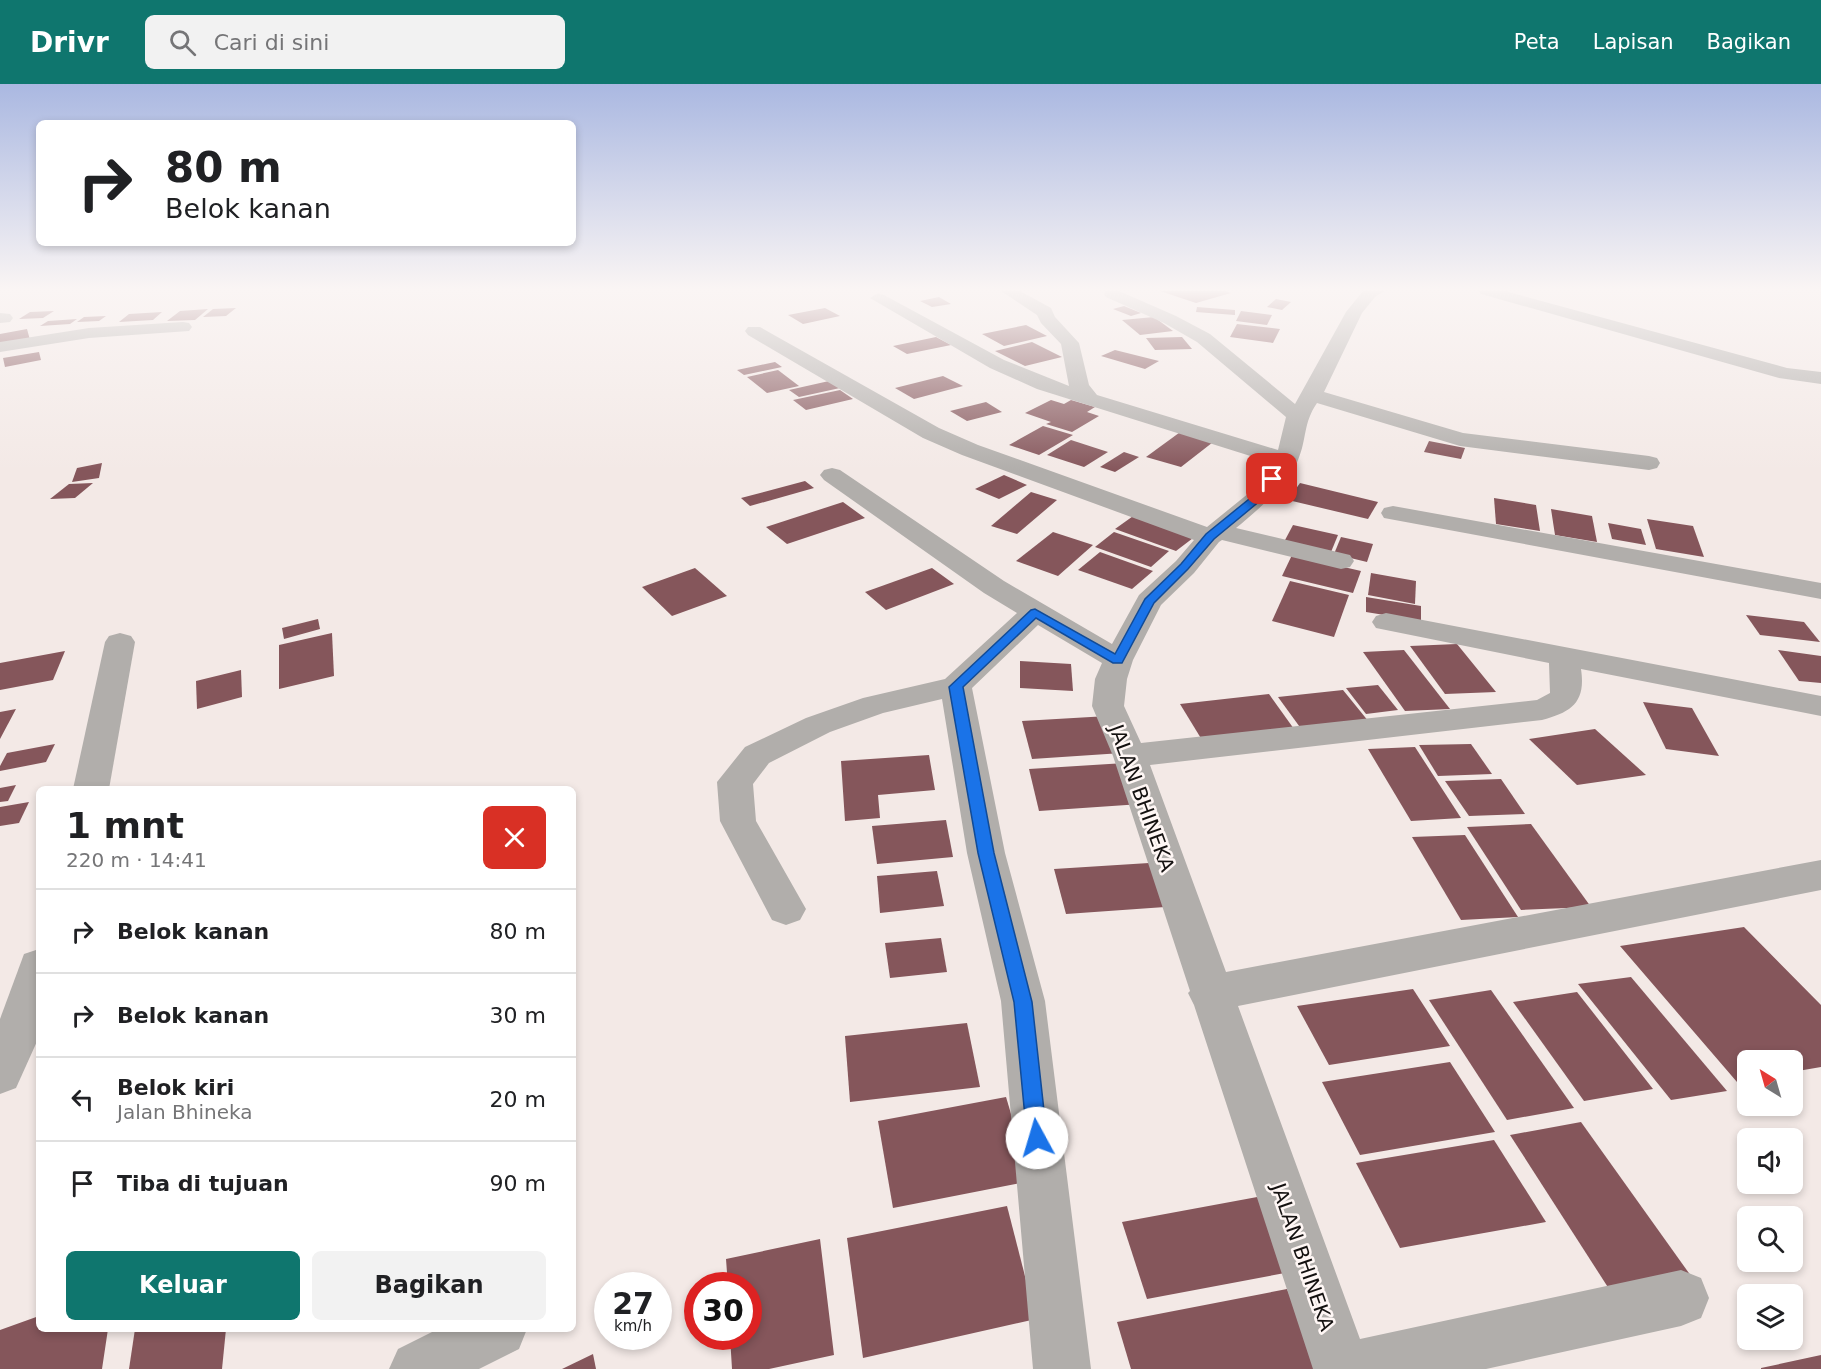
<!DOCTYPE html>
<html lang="id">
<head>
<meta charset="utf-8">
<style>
	:root { --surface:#fff; --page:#f2f2f2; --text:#202124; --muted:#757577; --line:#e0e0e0; --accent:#0f766e }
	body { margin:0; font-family:"DejaVu Sans",sans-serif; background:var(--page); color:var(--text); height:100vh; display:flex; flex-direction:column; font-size:22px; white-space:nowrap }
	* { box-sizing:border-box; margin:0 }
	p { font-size:20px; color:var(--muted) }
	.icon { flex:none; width:33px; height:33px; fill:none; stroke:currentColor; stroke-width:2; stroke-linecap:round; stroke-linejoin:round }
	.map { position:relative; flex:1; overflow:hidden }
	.side { position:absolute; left:36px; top:702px; width:540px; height:546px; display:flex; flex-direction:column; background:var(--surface); border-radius:9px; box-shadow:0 3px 9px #0003 }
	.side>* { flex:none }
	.top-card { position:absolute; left:36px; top:36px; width:540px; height:126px; border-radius:9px; box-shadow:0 3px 9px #0003; background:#fff; color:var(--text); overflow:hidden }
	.needle { width:39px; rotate:323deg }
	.fabs { position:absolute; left:1737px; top:966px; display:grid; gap:12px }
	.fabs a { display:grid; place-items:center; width:66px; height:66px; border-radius:9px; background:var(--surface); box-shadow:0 3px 9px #0003; font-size:30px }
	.speed { position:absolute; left:594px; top:1188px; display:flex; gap:12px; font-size:30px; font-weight:700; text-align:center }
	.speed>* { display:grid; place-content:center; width:78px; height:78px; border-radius:50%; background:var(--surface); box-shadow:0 3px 9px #0003; line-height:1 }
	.speed small { font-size:15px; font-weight:400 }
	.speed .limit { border:9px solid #d22; background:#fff; color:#111 }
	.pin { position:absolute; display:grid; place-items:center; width:51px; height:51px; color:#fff; margin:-26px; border-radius:12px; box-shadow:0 3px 9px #0006 }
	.me { position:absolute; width:66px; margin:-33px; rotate:354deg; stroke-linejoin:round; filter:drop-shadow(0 0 4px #0008) }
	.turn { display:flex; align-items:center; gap:21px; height:126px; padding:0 30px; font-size:27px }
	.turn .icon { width:78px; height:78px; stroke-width:2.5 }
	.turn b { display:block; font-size:42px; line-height:51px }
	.round { display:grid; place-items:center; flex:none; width:63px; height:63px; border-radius:9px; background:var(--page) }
	.head { display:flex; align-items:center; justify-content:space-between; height:102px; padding:0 30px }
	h1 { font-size:36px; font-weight:800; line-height:45px }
	.button { display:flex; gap:12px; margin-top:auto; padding:12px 30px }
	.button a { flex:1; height:69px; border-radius:9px; background:var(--accent); color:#fff; font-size:24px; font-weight:800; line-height:69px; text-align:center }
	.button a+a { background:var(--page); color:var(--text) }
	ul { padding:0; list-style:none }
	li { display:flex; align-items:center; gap:18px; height:84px; padding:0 30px; border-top:2px solid var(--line) }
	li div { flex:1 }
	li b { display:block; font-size:22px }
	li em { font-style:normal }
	header { display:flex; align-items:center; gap:36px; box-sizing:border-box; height:84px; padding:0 30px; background:var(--accent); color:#fff }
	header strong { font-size:28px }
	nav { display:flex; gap:33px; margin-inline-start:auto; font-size:21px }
	.search { width:420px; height:54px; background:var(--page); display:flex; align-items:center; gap:15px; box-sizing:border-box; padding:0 21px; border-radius:9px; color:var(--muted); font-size:22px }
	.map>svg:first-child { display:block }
	.building { fill:#85565b }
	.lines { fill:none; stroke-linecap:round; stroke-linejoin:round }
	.minor { fill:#b1aeab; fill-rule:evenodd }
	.route { fill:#1a73e8; stroke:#114b97; stroke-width:1.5 }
	.labels { text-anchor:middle; stroke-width:5; stroke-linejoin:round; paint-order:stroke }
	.street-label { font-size:20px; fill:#141110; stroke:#fff7f5 }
</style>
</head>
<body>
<header>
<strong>Drivr</strong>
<div class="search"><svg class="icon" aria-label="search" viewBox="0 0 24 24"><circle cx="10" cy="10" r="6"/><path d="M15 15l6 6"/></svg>Cari di sini</div>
<nav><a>Peta</a><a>Lapisan</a><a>Bagikan</a></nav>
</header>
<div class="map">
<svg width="1821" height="1285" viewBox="0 0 1821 1285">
	<rect width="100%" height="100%" fill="#f3e9e6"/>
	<g class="building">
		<polygon points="1160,207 1226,207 1231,209 1196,219"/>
		<polygon points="939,213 951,220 932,223 920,217"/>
		<polygon points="1276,215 1291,218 1282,226 1267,223"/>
		<polygon points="1124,222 1141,229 1131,232 1113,225"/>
		<polygon points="1197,223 1235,226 1235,231 1196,228"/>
		<polygon points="236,224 226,232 203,233 213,225"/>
		<polygon points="825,224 840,232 803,240 788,231"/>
		<polygon points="208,225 195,236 167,237 180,227"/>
		<polygon points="54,227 43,234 19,235 30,228"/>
		<polygon points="1241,227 1272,231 1267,241 1236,237"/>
		<polygon points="162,228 153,236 119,238 129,230"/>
		<polygon points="106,232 99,237 77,238 84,233"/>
		<polygon points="1154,233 1173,247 1140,251 1122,236"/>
		<polygon points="77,235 70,240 40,242 48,237"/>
		<polygon points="1237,240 1280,245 1273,259 1230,253"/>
		<polygon points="1026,241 1047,252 1004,262 982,250"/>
		<polygon points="27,245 30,256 0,261 0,250"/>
		<polygon points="936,253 951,261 907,270 893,262"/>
		<polygon points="1182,253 1192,265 1155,266 1146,254"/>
		<polygon points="1032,258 1062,273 1025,282 995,267"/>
		<polygon points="1115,266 1159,277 1145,285 1101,272"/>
		<polygon points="39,268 41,276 5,283 3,274"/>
		<polygon points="775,278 782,283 744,291 737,286"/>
		<polygon points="778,286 799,302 767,309 747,293"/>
		<polygon points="943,292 963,302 914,315 895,304"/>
		<polygon points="829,297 840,304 799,313 789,306"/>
		<polygon points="840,306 853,315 806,326 793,316"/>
		<polygon points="1051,316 1064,320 1071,316 1095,323 1087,328 1099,332 1072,348 1046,340 1051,338 1025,329"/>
		<polygon points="986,318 1002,328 967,337 950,327"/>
		<polygon points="1043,342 1073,351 1039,371 1009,361"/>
		<polygon points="1183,346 1217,355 1181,383 1146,373"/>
		<polygon points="1071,356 1108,368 1084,383 1047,371"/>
		<polygon points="1429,357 1465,364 1461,375 1424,368"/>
		<polygon points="1124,368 1139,373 1115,388 1100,383"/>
		<polygon points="102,379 99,394 72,398 77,384"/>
		<polygon points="1004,391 1027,401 999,415 975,405"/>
		<polygon points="805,397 814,404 750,422 741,414"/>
		<polygon points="93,399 75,414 50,415 69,400"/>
		<polygon points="1300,399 1378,418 1368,435 1288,416"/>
		<polygon points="1031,408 1057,416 1017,450 991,442"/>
		<polygon points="1494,414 1536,421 1540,447 1496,440"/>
		<polygon points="843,418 865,434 787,460 766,443"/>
		<polygon points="1551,425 1592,432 1597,458 1555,451"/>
		<polygon points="1136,430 1197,451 1176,467 1115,445"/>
		<polygon points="1647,435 1693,442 1704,473 1656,465"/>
		<polygon points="1608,439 1641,445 1646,461 1612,455"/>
		<polygon points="1293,441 1338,451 1331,468 1284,458"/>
		<polygon points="1053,448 1093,461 1058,492 1016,477"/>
		<polygon points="1114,448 1169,467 1151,483 1095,463"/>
		<polygon points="1341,453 1373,460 1367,478 1334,470"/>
		<polygon points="1100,468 1153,487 1132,505 1078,486"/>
		<polygon points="1292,471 1361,487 1353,509 1282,492"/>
		<polygon points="695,484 727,512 672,532 642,503"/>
		<polygon points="932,484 954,500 886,526 865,508"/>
		<polygon points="1371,489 1416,497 1415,520 1368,511"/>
		<polygon points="1290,497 1349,511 1334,553 1272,537"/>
		<polygon points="1366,513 1421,522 1421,537 1366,528"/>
		<polygon points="1746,531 1804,538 1820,558 1760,551"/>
		<polygon points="318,535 320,545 284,555 282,544"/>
		<polygon points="332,549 334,592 279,605 279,561"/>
		<polygon points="1457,560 1496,608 1445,610 1410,562"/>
		<polygon points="1404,566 1450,625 1405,627 1363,568"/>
		<polygon points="1778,566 1821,572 1821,599 1799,597"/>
		<polygon points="65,567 53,596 0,606 0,579"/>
		<polygon points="1020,577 1071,580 1073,607 1020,604"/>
		<polygon points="241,586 242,613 197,625 196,597"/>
		<polygon points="1378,601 1398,626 1366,630 1346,604"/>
		<polygon points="1343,606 1369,638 1302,646 1278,613"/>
		<polygon points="1269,610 1294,645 1202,656 1180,620"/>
		<polygon points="1643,618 1692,624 1719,672 1666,665"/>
		<polygon points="16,625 0,655 0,628"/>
		<polygon points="1108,632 1122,669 1032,675 1022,637"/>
		<polygon points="1595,645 1646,691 1577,701 1529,655"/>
		<polygon points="55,660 46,678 0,687 0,682 7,669"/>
		<polygon points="1471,660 1492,690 1438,692 1419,661"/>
		<polygon points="1415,663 1461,734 1411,737 1368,665"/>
		<polygon points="929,671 935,706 878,711 880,734 845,737 841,677"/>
		<polygon points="1125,679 1141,720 1039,727 1029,685"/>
		<polygon points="1501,695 1525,730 1469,732 1445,697"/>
		<polygon points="16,701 8,717 0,718 0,704"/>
		<polygon points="29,718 19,739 0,742 0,723"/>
		<polygon points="946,736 953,773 877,780 872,742"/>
		<polygon points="1531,740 1591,823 1521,826 1467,743"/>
		<polygon points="1465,751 1518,833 1461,836 1412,753"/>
		<polygon points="1149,779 1165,823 1066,830 1054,785"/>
		<polygon points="937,787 944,822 880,829 877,792"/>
		<polygon points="1744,843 1821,921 1821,983 1792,988 1792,976 1748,976 1748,996 1737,998 1620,862"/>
		<polygon points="941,854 947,888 890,894 885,859"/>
		<polygon points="1631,893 1727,1007 1671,1016 1578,900"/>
		<polygon points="1413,905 1450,962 1329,981 1297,922"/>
		<polygon points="1491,906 1574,1024 1507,1036 1429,916"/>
		<polygon points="1577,908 1653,1005 1584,1017 1513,918"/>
		<polygon points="967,939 980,1003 850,1018 845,952"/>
		<polygon points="1450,978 1495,1048 1360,1071 1322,998"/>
		<polygon points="1006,1013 1031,1097 893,1124 878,1037"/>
		<polygon points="1581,1038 1691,1192 1611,1208 1510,1051"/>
		<polygon points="1494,1056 1546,1138 1400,1164 1356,1079"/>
		<polygon points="1268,1111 1301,1186 1147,1215 1122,1138"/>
		<polygon points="1007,1122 1036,1235 863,1274 847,1154"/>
		<polygon points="820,1155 834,1271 769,1285 732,1285 730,1252 748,1252 748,1202 728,1202 726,1175"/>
		<polygon points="1287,1205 1321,1285 1131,1285 1117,1238"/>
		<polygon points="39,1232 39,1245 108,1245 102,1285 0,1285 0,1246"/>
		<polygon points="135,1245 226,1245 222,1285 129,1285"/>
		<polygon points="593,1270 596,1285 562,1285"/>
		<polygon points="1821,1271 1821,1285 1761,1285 1761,1284"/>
	</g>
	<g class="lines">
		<g class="minor">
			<path d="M1001 207H1020L1051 224 1055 233 1079 259 1089 301 1097 311 1278 366 1286 333 1197 258 1164 239 1106 213 1104 210 1106 207H1119L1176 232 1210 250 1295 320 1346 228 1363 207H1384L1375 213 1362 229 1324 308 1463 349 1649 372 1657 374 1660 379 1657 384 1649 386 1460 362 1317 319C1303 339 1307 355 1298 376 1289 399 1256 428 1236 444L1350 471 1354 477 1350 483 1341 485 1222 456 1219 458 1194 489 1161 521 1133 576 1127 595 1124 622 1141 659 1537 616 1550 609 1549 579 1376 544 1372 538 1376 532 1386 529 1821 612V632L1581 585C1586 618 1572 628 1542 636L1150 681 1226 888 1821 776V806L1238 922 1360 1255 1681 1186 1701 1194 1709 1214 1701 1234 1681 1242 1486 1285H1313L1194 921 1188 909 1190 907 1113 672 1092 622 1095 595 1102 579 1038 541 972 604 1005 769 1045 917 1091 1285H1033L1001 917 967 769 942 615 883 629 830 648 769 679 753 700 756 737 806 825 800 836 786 841 772 836 720 737 717 698 745 663 806 634 863 614 945 595 1017 529 984 509 824 396 820 391 824 386 832 384 840 386 1004 497 1112 560 1139 511 1176 477 1194 456 962 371 923 354 748 251 745 247 748 243H760L939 344 978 361 1207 443 1249 409 1273 379 1037 305 990 284 870 214 878 209 884 211 1004 276 1069 302 1061 260 1041 239 1037 231Z"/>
			<polygon points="1479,207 1505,207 1787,284 1821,288 1821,300 1779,294 1481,210"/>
			<polygon points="0,229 10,230 13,234 10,238 0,239"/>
			<polygon points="183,238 189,239 192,243 189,247 89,254 0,268 0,258 89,244"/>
			<polygon points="1393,422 1821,499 1821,515 1384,434 1381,429 1384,424"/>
			<polygon points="120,549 131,552 135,558 109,705 73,705 105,558 109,552"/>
			<polygon points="39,865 39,953 16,1004 0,1010 0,935 24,870"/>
			<polygon points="438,1245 527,1245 519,1265 479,1285 389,1285 398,1265"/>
		</g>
	</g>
	<linearGradient id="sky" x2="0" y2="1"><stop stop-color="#aab8e1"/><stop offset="0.53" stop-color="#faf5f4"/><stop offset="1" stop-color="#faf5f4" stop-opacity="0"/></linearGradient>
	<rect width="1821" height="387" fill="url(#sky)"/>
	<polygon class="route" points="1269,393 1277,395 1261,416 1214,455 1188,485 1154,519 1122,579 1113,579 1036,534 963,603 994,769 1032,918 1047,1054 1044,1061 1037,1064 1030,1061 1027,1054 1014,918 978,769 949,603 1031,526 1035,525 1115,570 1145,515 1181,480 1206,450 1254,411"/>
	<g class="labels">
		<g class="street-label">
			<text transform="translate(1142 714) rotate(70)" y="7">JALAN BHINEKA</text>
			<text transform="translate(1303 1173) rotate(71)" y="7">JALAN BHINEKA</text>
		</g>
	</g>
</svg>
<div class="fabs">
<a><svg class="needle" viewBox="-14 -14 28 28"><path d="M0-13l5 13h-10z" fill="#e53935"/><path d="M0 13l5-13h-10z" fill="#757577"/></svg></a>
<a><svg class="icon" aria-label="sound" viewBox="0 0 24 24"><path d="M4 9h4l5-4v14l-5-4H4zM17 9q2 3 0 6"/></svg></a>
<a><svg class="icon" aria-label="search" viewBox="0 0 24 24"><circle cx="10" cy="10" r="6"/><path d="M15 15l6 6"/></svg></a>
<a><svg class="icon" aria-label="layers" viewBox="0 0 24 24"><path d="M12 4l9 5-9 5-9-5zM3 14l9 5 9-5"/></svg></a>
</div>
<div class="speed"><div>27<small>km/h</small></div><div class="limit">30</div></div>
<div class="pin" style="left:1272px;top:395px;background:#d93025"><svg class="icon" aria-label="arrive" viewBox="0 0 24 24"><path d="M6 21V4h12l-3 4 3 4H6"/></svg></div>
<svg class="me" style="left:1037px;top:1054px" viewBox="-20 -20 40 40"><circle r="19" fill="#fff"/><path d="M0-13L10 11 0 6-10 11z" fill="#1a73e8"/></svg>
<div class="top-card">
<div class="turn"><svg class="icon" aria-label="right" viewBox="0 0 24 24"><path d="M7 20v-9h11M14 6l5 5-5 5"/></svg><div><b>80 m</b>Belok kanan</div></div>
</div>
<section class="side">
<div class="head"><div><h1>1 mnt</h1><p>220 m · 14:41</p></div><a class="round" style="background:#d93025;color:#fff"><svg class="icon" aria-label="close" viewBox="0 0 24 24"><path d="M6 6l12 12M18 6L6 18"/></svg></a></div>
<ul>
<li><svg class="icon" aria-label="right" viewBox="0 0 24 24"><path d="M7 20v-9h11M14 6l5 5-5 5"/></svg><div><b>Belok kanan</b></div><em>80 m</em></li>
<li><svg class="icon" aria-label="right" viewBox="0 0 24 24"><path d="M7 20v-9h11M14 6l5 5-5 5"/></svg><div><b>Belok kanan</b></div><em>30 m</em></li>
<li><svg class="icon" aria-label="left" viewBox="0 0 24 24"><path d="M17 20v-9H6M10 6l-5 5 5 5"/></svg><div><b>Belok kiri</b><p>Jalan Bhineka</p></div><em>20 m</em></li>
<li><svg class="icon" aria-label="arrive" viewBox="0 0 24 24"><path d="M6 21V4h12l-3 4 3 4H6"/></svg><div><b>Tiba di tujuan</b></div><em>90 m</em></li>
</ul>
<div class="button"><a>Keluar</a><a>Bagikan</a></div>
</section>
</div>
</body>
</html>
